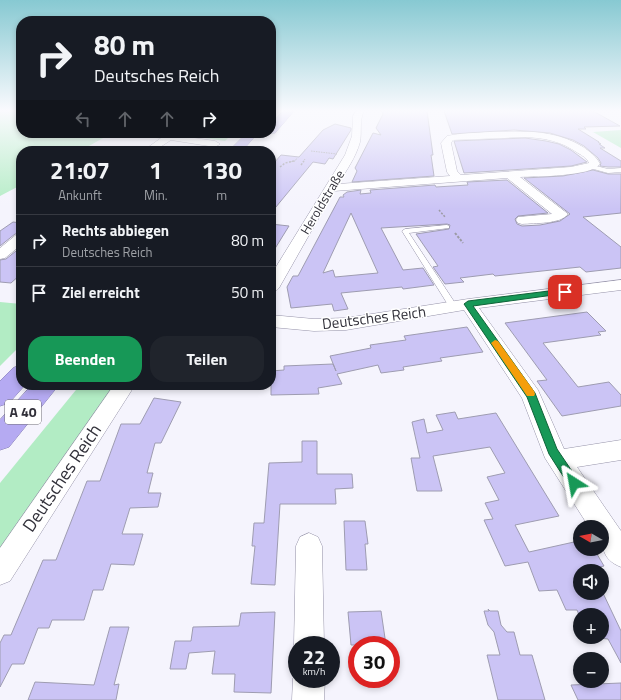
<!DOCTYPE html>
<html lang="de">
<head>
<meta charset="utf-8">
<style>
	:root { --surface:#171b24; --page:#20242c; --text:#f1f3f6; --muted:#9ea1a6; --line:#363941; --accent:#179857 }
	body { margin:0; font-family:"Titillium Web",sans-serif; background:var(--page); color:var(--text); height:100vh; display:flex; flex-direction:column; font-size:15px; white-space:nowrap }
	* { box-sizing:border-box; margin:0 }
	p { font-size:13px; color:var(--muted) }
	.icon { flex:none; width:22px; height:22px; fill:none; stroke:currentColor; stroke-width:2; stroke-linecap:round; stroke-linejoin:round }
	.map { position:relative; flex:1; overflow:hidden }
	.drawer { position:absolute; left:16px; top:146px; width:260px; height:244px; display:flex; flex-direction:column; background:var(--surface); border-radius:16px; box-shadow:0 2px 6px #0003 }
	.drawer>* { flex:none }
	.guide { position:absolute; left:16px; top:16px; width:260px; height:122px; border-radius:16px; box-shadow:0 2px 6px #0003; background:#171b24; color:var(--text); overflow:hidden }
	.needle { width:26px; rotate:279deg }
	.buttons { position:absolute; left:573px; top:520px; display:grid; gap:8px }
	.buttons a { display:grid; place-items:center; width:36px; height:36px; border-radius:50%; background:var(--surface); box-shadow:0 2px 6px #0003; font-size:20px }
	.speed { position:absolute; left:288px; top:636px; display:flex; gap:8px; font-size:20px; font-weight:700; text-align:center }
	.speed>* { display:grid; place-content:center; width:52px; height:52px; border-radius:50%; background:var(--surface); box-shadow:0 2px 6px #0003; line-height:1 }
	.speed small { font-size:10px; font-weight:400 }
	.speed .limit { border:6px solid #d22; background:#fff; color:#111 }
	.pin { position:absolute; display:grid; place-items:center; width:34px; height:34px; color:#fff; margin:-17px; border-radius:8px; box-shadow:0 2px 6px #0006 }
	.me { position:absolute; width:44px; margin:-22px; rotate:326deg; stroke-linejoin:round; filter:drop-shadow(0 0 3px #0008) }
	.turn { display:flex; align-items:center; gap:14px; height:84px; padding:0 12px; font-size:18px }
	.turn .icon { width:52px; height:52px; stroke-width:2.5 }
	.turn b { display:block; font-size:28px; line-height:34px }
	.lanes { display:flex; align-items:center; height:38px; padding:0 12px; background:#0003; justify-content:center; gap:20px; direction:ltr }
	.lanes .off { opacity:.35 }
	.eta { display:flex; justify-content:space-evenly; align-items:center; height:68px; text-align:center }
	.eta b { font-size:24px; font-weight:700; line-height:28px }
	.primary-button { display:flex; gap:8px; margin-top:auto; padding:8px 12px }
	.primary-button a { flex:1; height:46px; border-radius:16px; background:var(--accent); color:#fff; font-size:16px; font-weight:700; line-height:46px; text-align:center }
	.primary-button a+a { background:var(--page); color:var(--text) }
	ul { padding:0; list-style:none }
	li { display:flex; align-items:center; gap:12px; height:52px; padding:0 12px; border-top:1px solid var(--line) }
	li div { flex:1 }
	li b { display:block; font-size:15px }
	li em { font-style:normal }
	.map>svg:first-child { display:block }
	.green { fill:#b2ecc4 }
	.building { fill:#cbc4f5; stroke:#9e9cb1; fill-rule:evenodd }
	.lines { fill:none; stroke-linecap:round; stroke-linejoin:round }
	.service-casing { stroke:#9693a9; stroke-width:1 }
	.minor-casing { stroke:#9693a9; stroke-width:1 }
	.motorway-casing { stroke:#8780b2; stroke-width:1 }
	.path-far2 { stroke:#9c9ba4; stroke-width:1; stroke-dasharray:1.5 1; stroke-linecap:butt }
	.path-far1 { stroke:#9c9ba4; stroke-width:1.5; stroke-dasharray:2 1.5; stroke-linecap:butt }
	.path { stroke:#9c9ba4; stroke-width:2; stroke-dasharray:2.5 1.5; stroke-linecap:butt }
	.service { fill:#fff; fill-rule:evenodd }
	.minor { fill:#fff; fill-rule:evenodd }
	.motorway { fill:#b5aaf2; fill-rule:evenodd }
	.route { fill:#179857; stroke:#0f6339 }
	.slow { fill:#f59e0b }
	.labels { text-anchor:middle; stroke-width:3; stroke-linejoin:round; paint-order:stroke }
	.far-street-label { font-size:13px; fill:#32313a; stroke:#fff }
	.shield { fill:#fff; stroke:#706f75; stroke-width:1 }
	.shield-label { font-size:14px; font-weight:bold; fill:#32313a }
	.street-label { font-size:15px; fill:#32313a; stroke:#fff }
	.near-street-label { font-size:18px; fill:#32313a; stroke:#fff }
</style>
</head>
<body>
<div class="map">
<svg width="621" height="700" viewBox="0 0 621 700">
	<rect width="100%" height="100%" fill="#f5f4fd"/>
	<g class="green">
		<polygon points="0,111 21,111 21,133 112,133 80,151 21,151 21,185 0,196"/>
		<polygon points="621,130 621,148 593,132"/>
		<polygon points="172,133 233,133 225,141"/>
		<polygon points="0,302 21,304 21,345 0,366"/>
		<polygon points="80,385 115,385 0,552 0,483"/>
	</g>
	<g class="building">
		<polygon points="381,111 427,111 433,155 431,155 434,176 352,182 357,171 355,168 373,133 381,135 376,128 383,114"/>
		<polygon points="444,111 593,111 620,126 584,127 586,129 578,129 599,142 598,142 601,144 599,144 605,148 600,148 621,161 621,167 608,167 600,166 601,163 598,158 584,146 573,140 550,133 514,130 452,134"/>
		<polygon points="335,124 351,128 351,130 333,159 329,158 325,164 313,162 271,213 271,163 274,163 281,155 299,157 323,130"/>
		<polygon points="525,138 546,141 559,144 571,150 587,162 571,166 464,173 454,141"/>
		<path d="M593 170 608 174H621V213L583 217 621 247V268L586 272 580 267 495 276 493 274 460 278 464 282 445 284 433 267 438 266 416 234 449 229 450 225 447 224 381 228 403 270 423 268 434 285 403 289 402 287 341 293 348 309 334 311 332 304 291 308 287 287 293 276H298L340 197H344L343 195 347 192 361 190 360 194 371 193 370 190 435 185 436 187 468 185 467 182 507 180 548 213 518 216 515 219 517 224 522 226 540 225 560 221 570 214 524 178 563 176ZM351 213 378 273 335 277 333 270 323 273Z"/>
		<polygon points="13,222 21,223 21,233 15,234 0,246 0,231"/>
		<polygon points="271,224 289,226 271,255"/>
		<polygon points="21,247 21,274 11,283 0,282 0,260 6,259"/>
		<polygon points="587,312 606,331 598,332 601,335 543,343 578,387 609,382 621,395 621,406 562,416 537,381 547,380 505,323"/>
		<polygon points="467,327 483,352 440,358 442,361 403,367 404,370 381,373 378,365 337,374 342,384 318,388 319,394 271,395 271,371 284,370 284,366 333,364 336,371 330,356 371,348 370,345 406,340 404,336"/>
		<polygon points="154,398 181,402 161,443 155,443 147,473 153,473 148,493 161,493 158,507 130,508 122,534 143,534 134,565 111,564 103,590 93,590 84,620 52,620 49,628 38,628 24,664 12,664 0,687 0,643 4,635 11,635 43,560 56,560 87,481 100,481 121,424 140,424"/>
		<polygon points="455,412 458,419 496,413 559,516 515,525 529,552 574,542 580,543 580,549 594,549 604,566 591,569 592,571 580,571 580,593 602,593 602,591 621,631 621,663 608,639 589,637 602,637 602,615 580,615 580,617 577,610 566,610 557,590 539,591 528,562 505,566 484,520 493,519 485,503 499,500 487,477 505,473 490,447 433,456 442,491 417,491 411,458 420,458 412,422 424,419 427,433 443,430 436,415"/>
		<polygon points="302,441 317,441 317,474 352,474 353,488 335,489 336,504 280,504 275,585 251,584 255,546 252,546 254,523 264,523 269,463 302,462"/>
		<polygon points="344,521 365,521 368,544 365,544 367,570 346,570"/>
		<polygon points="488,609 490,611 498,611 501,625 507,632 514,632 520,655 532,655 545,700 498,700 487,655 500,655 494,632 488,625 484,611 489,611"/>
		<polygon points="381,611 386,645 351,645 348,612"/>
		<polygon points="275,612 271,693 234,692 235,674 212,674 215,651 189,653 186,669 170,669 175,641 191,641 193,627 239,626 241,613"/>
		<polygon points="110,627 129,627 114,685 119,684 116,700 28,700 35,682 94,685"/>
		<polygon points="621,683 621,700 578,700 571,685"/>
	</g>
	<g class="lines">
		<g class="service-casing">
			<g id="service">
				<polygon points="592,165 608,169 621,168 621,172 608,173 590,168 589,167"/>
				<polygon points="447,225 449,226 449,228 409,233 457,306 453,309 450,308 402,231 405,229"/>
			</g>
		</g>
		<g class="minor-casing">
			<g id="minor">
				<path d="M356 111H364C359 120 362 132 360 142 356 157 346 171 338 184L450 176 447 172 441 143 447 136C461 133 475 133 490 132 522 131 555 129 583 147 590 152 596 156 600 164 590 177 537 176 520 177L568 214C561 224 534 223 522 224L518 223 516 220 518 217 552 214 507 178 334 191 279 288 276 291 271 293V275L345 155 352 136 353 116ZM525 137C545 138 561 141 578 153 583 156 587 158 589 163L571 167 461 175 457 171 451 143 453 140Z"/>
				<polygon points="137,133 160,133 215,141 220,144 215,147 171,140 154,151 143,151 161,138 141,136"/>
				<polygon points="21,234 21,245 5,258 0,259 0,248 16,235"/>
				<path d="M621 280V290L479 308 538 390 564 449 621 440V460L577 467 621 531V567C601 559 602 546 602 527H589L545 458 522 398 464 310 346 330 314 331 271 327V315L314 319 346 318 468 299Z"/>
				<polygon points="114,385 135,385 10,581 0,585 0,548"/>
				<polygon points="309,533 318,537 322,546 324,645 297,645 297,653 294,645 296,546 300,537"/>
				<polygon points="297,670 297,679 325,679 324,700 292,700 293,679"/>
			</g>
		</g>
		<g class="motorway-casing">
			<g id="motorway">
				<polygon points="283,111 294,111 275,133 267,133 271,133 271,125"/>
				<polygon points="247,133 258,133 242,151 229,151"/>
				<polygon points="21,365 21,385 25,385 9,403 0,406 0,381 13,368"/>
				<polygon points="32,385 58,385 54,391 9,447 0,450 0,420"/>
			</g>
		</g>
		<g class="path-far2">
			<polyline points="311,151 337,154"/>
			<polyline points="289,162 295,161 297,158"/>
			<polyline points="303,162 305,159"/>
		</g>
		<g class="path-far1">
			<polyline points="301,165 304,161"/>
			<polyline points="280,167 285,163 294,161"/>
			<polyline points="439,210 445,217"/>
		</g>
		<polyline class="path" points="455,233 463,243"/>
		<use href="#service" class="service"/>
		<use href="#minor" class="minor"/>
		<use href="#motorway" class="motorway"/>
	</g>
	<linearGradient id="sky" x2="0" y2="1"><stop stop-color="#87c9d2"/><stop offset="0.53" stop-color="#fafafe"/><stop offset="1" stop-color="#fafafe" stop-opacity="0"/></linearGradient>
	<rect width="621" height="209" fill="url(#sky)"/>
	<polygon class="route" points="565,289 569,292 568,293 473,306 535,393 557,449 580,483 578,487 574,489 570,487 549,454 527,397 464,304 468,301"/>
	<polygon class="slow" points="495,340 498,341 534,391 535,394 534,396 527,396 491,343"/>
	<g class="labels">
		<g class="far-street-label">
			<text transform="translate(322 202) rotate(-59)" y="5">Heroldstraße</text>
		</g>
		<rect class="shield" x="5" y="400" width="36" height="24" rx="3"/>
		<g class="shield-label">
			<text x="23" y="417">A 40</text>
		</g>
		<g class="street-label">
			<text transform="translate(374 318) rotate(-7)" y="5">Deutsches Reich</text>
		</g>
		<g class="near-street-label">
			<text transform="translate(62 478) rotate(-56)" y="6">Deutsches Reich</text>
		</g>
	</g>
</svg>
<div class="buttons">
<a><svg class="needle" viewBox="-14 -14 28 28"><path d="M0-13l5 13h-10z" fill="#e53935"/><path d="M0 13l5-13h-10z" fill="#9ea1a6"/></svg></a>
<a><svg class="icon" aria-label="sound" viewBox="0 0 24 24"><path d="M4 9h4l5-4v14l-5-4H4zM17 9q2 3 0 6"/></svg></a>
<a>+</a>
<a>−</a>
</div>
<div class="speed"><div>22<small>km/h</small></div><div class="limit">30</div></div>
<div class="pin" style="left:565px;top:292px;background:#d93025"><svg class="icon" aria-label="arrive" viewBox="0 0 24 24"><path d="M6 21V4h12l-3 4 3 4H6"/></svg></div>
<svg class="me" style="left:574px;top:483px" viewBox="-20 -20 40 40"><path d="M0-17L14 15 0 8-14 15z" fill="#179857" stroke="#fff" stroke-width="4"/></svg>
<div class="guide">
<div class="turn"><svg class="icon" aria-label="right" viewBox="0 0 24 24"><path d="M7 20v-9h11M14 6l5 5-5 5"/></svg><div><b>80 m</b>Deutsches Reich</div></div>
<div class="lanes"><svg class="icon off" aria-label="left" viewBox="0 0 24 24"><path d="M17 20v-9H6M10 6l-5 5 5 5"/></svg><svg class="icon off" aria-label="ahead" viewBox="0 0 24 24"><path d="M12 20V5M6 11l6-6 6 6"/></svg><svg class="icon off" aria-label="ahead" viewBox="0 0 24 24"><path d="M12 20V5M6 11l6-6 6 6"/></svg><svg class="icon" aria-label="right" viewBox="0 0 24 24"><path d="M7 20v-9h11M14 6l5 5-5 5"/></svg></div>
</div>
<section class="drawer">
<div class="eta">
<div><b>21:07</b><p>Ankunft</p></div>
<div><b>1</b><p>Min.</p></div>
<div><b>130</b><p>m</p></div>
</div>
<ul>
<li><svg class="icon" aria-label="right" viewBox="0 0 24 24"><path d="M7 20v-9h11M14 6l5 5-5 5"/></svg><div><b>Rechts abbiegen</b><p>Deutsches Reich</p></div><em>80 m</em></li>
<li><svg class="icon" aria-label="arrive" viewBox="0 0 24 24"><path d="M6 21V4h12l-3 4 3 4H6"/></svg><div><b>Ziel erreicht</b></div><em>50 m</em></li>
</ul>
<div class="primary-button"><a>Beenden</a><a>Teilen</a></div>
</section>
</div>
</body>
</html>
